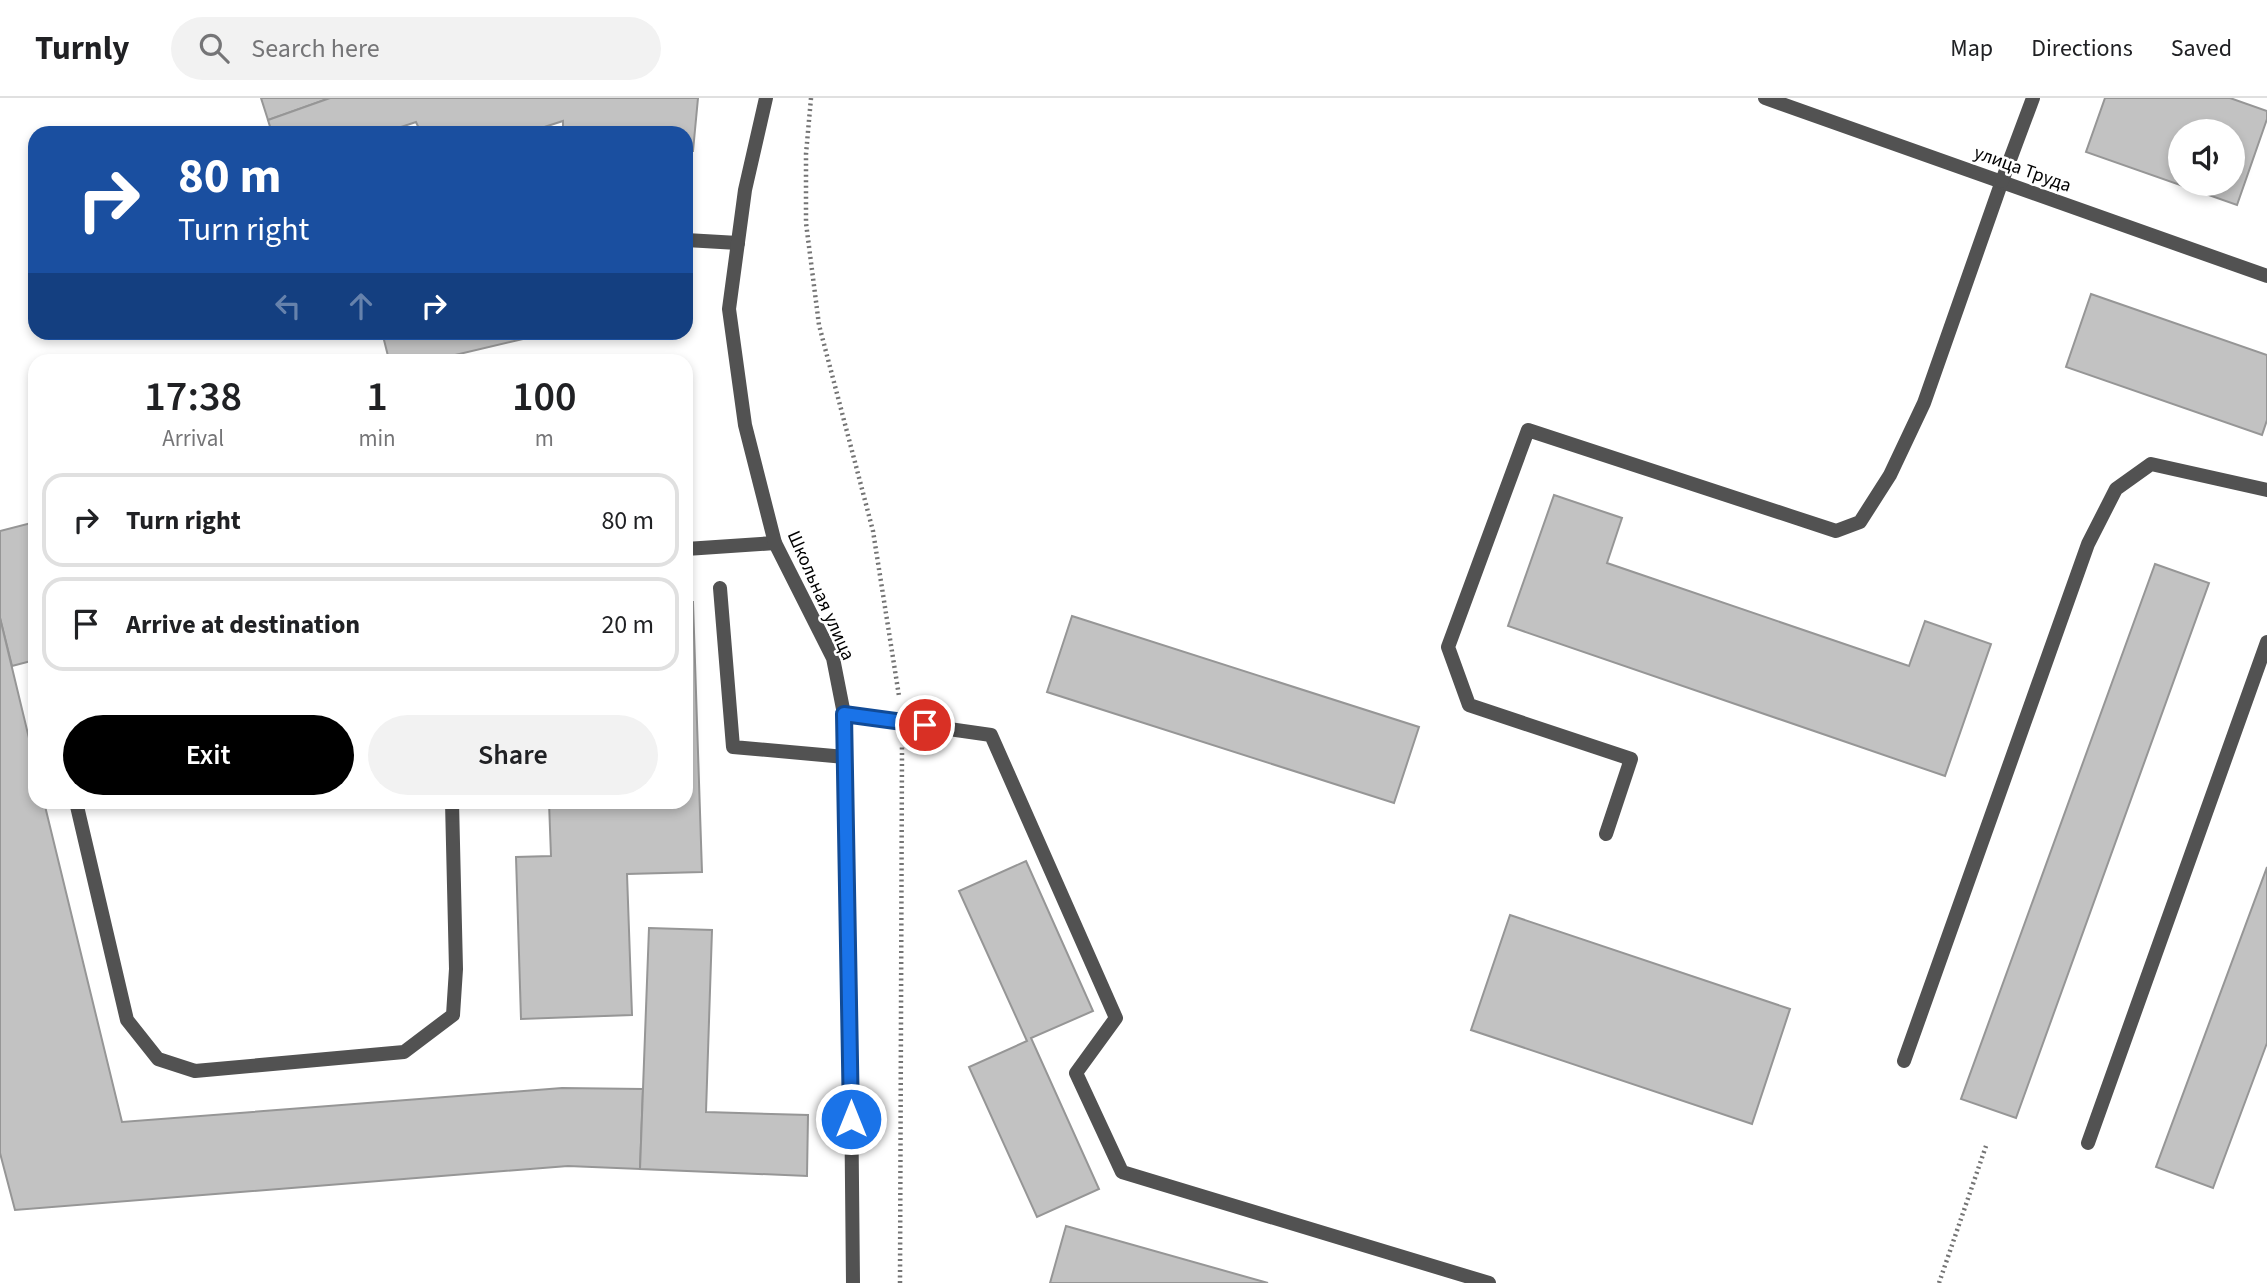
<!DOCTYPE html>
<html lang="en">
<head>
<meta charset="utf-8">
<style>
	:root { --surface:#fff; --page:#f2f2f2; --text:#202124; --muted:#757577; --line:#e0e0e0; --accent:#000 }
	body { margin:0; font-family:"Source Sans 3",sans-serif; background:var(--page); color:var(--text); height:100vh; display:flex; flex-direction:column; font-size:26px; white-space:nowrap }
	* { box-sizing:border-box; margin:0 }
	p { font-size:23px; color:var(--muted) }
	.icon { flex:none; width:38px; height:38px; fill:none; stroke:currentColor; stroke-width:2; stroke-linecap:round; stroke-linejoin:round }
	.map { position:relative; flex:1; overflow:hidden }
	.details { position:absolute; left:28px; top:256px; width:665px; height:455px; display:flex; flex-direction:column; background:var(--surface); border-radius:21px; box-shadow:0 4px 10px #0003 }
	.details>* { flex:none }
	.banner { position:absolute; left:28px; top:28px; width:665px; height:214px; border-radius:21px; box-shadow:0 4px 10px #0003; background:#1a4fa0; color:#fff; overflow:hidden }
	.fabs { position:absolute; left:2168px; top:21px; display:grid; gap:14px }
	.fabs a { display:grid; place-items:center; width:77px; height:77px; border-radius:50%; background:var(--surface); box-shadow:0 4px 10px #0003; font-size:35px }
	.pin { position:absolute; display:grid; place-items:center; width:60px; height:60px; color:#fff; margin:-30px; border:4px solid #fff; border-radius:50%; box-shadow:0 2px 7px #0007 }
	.me { position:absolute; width:77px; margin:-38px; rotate:0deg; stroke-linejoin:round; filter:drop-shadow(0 0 5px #0008) }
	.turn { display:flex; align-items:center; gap:24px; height:147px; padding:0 35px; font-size:32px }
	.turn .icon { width:91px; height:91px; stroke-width:2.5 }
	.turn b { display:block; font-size:49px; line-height:60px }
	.lanes { display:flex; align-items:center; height:66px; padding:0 35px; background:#0003; justify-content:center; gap:35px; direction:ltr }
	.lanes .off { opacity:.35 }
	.eta { display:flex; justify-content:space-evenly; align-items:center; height:119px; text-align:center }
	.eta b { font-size:42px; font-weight:600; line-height:49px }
	.action { display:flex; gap:14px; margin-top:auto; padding:14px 35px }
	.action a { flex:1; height:80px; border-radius:42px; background:var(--accent); color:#fff; font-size:28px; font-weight:600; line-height:80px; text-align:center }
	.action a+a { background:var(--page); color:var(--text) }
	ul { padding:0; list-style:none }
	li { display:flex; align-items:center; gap:21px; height:94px; margin:0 14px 10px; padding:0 21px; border:4px solid var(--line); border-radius:21px }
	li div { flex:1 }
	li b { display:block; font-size:26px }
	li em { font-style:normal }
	header { display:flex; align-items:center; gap:42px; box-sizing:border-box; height:98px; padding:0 35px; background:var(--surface); border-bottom:2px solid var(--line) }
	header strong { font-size:33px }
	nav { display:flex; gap:38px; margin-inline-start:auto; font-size:24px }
	.search { width:490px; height:63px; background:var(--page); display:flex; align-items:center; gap:18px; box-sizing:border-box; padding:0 24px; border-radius:38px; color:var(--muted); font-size:26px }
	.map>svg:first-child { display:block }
	.building { fill:#c2c2c2; stroke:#969696; stroke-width:2; fill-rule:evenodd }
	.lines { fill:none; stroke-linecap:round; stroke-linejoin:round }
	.path { stroke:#747474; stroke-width:4.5; stroke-dasharray:2 3.5; stroke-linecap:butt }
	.lane { stroke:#525252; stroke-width:14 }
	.street { stroke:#525252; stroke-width:14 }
	.route-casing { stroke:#114b97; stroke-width:18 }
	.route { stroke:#1a73e8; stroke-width:12 }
	.labels { text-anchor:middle; stroke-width:5; stroke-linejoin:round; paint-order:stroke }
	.street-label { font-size:19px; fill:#000; stroke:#fff }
</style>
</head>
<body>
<header>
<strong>Turnly</strong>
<div class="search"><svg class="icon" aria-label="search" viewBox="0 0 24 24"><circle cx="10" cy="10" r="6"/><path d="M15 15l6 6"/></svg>Search here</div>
<nav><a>Map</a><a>Directions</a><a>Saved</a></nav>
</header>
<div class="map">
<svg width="2267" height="1185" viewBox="0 0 2267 1185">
	<rect width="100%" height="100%" fill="#fff"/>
	<g class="building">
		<polygon points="261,0 330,0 268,22"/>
		<polygon points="330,0 698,0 693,53 686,53 686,35 563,35 563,23 526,35 450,35 449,31 437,35 421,35 416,24 383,35 272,35 268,22"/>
		<path d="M2105 0H2230L2267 13V21L2237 107 2086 54ZM2180 33H2233V86H2180Z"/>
		<polygon points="2091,196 2267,257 2267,322 2262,337 2066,269"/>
		<polygon points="382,234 521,234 523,241 434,262 389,262"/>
		<polygon points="1554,397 1622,420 1607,465 1909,568 1925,523 1991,546 1945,678 1508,528"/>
		<polygon points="35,424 35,562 12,568 0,520 0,433"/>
		<polygon points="2155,466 2209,485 2016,1020 1961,1001"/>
		<polygon points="686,504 693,504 702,774 627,776 632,917 521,921 516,759 551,758 549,704 686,704"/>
		<polygon points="1072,518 1419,629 1394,705 1047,594"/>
		<polygon points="0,520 35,665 35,704 44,704 122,1024 562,990 643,991 640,1071 568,1068 15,1112 0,1055"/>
		<polygon points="1026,763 1093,913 1031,940 1099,1091 1037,1119 969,969 1027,943 959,793"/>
		<polygon points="2267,769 2267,945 2213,1090 2156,1069"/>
		<polygon points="1510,817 1790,911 1752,1026 1471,932"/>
		<polygon points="649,830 712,832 706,1014 808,1017 807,1078 640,1071"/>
		<polygon points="1066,1128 1268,1185 1050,1185"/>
	</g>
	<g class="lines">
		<g class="path">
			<polyline points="811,0 806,56 806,125 819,227 873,433 899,598"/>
			<polyline points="900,1185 902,649"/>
			<polyline points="1939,1185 1986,1048"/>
		</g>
		<g class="lane">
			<polyline points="686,142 738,145"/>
			<polyline points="686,451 775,445"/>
			<polyline points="720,490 733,649 845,659"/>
			<polyline points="844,616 991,637 1116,920 1076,975 1122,1074 1489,1185"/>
			<polyline points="76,704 127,922 158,961 195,973 404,954 453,917 456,871 452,704"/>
			<polyline points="1606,736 1631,661 1469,607 1448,549 1528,332 1836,433 1860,424 1890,377 1924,305 2002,83"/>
			<polyline points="1904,963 2088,446 2116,391 2151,366 2267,392"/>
			<polyline points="2088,1045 2267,544"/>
		</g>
		<g class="street">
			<polyline points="766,0 745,92 729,211 745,327 775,445 833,560 844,616 850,884 853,1185"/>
			<polyline points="1765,0 2267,178"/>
			<polyline points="2002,83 2033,0"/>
		</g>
	</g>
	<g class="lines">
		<g class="route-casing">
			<polyline id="route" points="851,1021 844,616 925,627"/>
		</g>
		<use href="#route" class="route"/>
	</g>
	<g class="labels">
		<g class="street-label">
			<text transform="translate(2023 70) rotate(20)" y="7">улица Труда</text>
			<text transform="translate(822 497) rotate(66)" y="7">Школьная улица</text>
		</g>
	</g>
</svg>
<div class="fabs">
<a><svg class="icon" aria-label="sound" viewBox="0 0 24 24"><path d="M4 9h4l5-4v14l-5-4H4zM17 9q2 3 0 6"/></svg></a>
</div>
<div class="pin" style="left:925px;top:627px;background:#d93025"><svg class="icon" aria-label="arrive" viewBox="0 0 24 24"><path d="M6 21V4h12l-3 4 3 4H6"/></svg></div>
<svg class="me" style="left:851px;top:1021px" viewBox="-20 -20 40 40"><circle r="17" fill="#1a73e8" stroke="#fff" stroke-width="3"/><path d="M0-11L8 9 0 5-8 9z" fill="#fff"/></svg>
<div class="banner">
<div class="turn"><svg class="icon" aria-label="right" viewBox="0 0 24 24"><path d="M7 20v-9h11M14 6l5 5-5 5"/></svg><div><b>80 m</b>Turn right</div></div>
<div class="lanes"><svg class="icon off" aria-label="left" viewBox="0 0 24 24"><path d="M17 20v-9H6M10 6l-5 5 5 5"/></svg><svg class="icon off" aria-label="ahead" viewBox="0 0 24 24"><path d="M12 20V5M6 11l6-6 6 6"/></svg><svg class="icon" aria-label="right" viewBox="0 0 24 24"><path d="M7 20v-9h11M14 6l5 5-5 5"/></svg></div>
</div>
<section class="details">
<div class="eta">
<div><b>17:38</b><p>Arrival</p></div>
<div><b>1</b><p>min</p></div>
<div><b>100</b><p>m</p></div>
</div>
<ul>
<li><svg class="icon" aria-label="right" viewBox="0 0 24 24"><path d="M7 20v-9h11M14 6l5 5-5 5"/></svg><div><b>Turn right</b></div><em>80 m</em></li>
<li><svg class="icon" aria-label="arrive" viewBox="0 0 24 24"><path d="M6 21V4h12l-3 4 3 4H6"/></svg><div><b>Arrive at destination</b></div><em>20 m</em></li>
</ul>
<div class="action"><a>Exit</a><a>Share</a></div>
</section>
</div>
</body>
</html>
